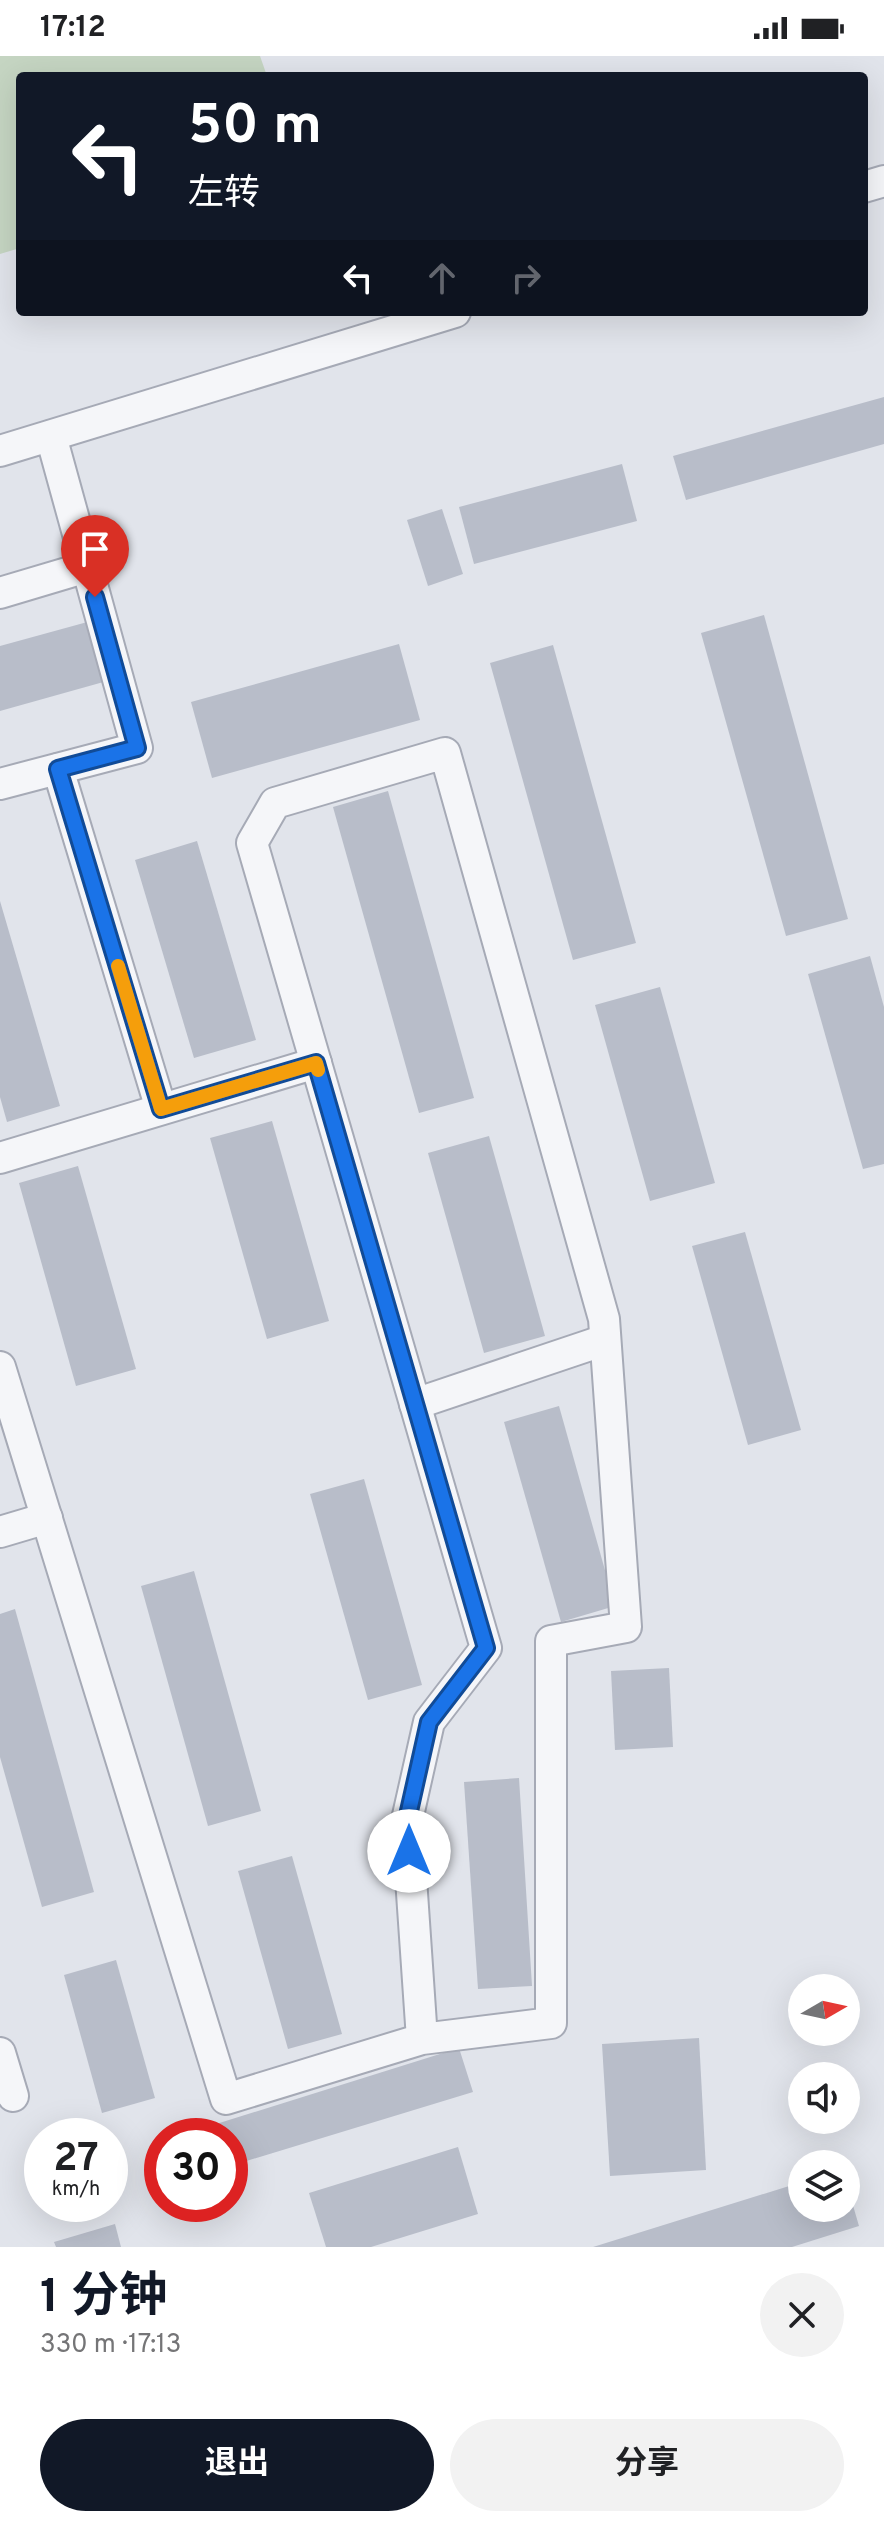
<!DOCTYPE html>
<html lang="zh">
<head>
<meta charset="utf-8">
<style>
	:root { --surface:#fff; --page:#f2f2f2; --text:#202124; --muted:#757577; --accent:#111827 }
	body { margin:0; font-family:Overpass,"Noto Sans SC",sans-serif; background:var(--page); color:var(--text); height:100vh; display:flex; flex-direction:column; font-size:30px; white-space:nowrap }
	* { box-sizing:border-box; margin:0 }
	p { font-size:26px; color:var(--muted) }
	.icon { flex:none; width:44px; height:44px; fill:none; stroke:currentColor; stroke-width:2; stroke-linecap:round; stroke-linejoin:round }
	.map { position:relative; height:2191px; overflow:hidden }
	.panel { display:flex; flex-direction:column; background:var(--surface); flex:1 }
	.panel>* { flex:none }
	.guide { position:absolute; left:16px; top:16px; width:852px; height:244px; border-radius:8px; box-shadow:0 8px 32px #0002; background:#111827; color:#fff; overflow:hidden }
	.needle { width:52px; rotate:81deg }
	.fabs { position:absolute; left:788px; top:1918px; display:grid; gap:16px }
	.fabs a { display:grid; place-items:center; width:72px; height:72px; border-radius:50%; background:var(--surface); box-shadow:0 8px 32px #0002; font-size:40px }
	.speed { position:absolute; left:24px; top:2062px; display:flex; gap:16px; font-size:40px; font-weight:700; text-align:center }
	.speed>* { display:grid; place-content:center; width:104px; height:104px; border-radius:50%; background:var(--surface); box-shadow:0 8px 32px #0002; line-height:1 }
	.speed small { font-size:20px; font-weight:400 }
	.speed .limit { border:12px solid #d22; background:#fff; color:#111 }
	.pin { position:absolute; display:grid; place-items:center; width:68px; height:68px; color:#fff; margin:-82px -34px; border-radius:50% 50% 50% 0; rotate:-45deg; box-shadow:0 0 8px #0007 }
	.pin .icon { rotate:45deg }
	.me { position:absolute; width:88px; margin:-44px; rotate:0deg; stroke-linejoin:round; filter:drop-shadow(0 0 6px #0008) }
	.turn { display:flex; align-items:center; gap:28px; height:168px; padding:0 40px; font-size:36px }
	.turn .icon { width:104px; height:104px; stroke-width:2.5 }
	.turn b { display:block; font-size:56px; line-height:68px }
	.lanes { display:flex; align-items:center; height:76px; padding:0 40px; background:#0003; justify-content:center; gap:40px; direction:ltr }
	.lanes .off { opacity:.35 }
	.round { display:grid; place-items:center; flex:none; width:84px; height:84px; border-radius:42px; background:var(--page) }
	.overview { display:flex; align-items:center; justify-content:space-between; height:136px; padding:0 40px }
	h1 { font-size:48px; font-weight:700; line-height:60px; color:var(--accent) }
	.cta { display:flex; gap:16px; margin-top:auto; padding:16px 40px }
	.cta a { flex:1; height:92px; border-radius:48px; background:var(--accent); color:#fff; font-size:32px; font-weight:700; line-height:92px; text-align:center }
	.cta a+a { background:var(--page); color:var(--text) }
	.status { display:flex; justify-content:space-between; align-items:center; height:56px; padding:0 40px; background:var(--surface); direction:ltr }
	.status svg { height:22px; fill:currentColor }
	.map>svg:first-child { display:block }
	.green { fill:#c5d5c2 }
	.building { fill:#b8bdc9 }
	.lines { fill:none; stroke-linecap:round; stroke-linejoin:round }
	.minor-casing { stroke:#a6aab6; stroke-width:34 }
	.minor { stroke:#f5f6f9; stroke-width:30 }
	.route-casing { stroke:#114b97; stroke-width:20 }
	.route { stroke:#1a73e8; stroke-width:14 }
	.slow { stroke:#f59e0b; stroke-width:14 }
</style>
</head>
<body>
<div class="status"><b>17:12</b><svg viewBox="0 0 49 12"><path d="M0 12V9h3v3zM5 12V6h3v6zM10 12V3h3v9zM15 12V0h3v12zM26 1h20v11H26zM47 4h2v5h-2z"/></svg></div>
<div class="map">
<svg width="884" height="2191" viewBox="0 0 884 2191">
	<rect width="100%" height="100%" fill="#e1e4eb"/>
	<polygon class="green" points="0,0 260,0 267,20 20,20 20,192 0,198"/>
	<g class="building">
		<polygon points="884,341 884,388 686,444 673,400"/>
		<polygon points="622,408 637,465 474,508 459,451"/>
		<polygon points="442,453 463,518 428,530 407,464"/>
		<polygon points="764,559 848,863 786,880 701,577"/>
		<polygon points="91,565 107,625 0,655 0,590"/>
		<polygon points="399,588 420,664 212,722 191,646"/>
		<polygon points="553,589 636,887 573,904 490,607"/>
		<polygon points="388,735 474,1042 419,1057 333,751"/>
		<polygon points="197,785 256,984 194,1002 135,804"/>
		<polygon points="0,845 60,1050 7,1066 0,1041"/>
		<polygon points="870,900 884,951 884,1108 863,1113 808,918"/>
		<polygon points="660,931 715,1127 650,1145 595,949"/>
		<polygon points="272,1065 329,1265 267,1283 210,1082"/>
		<polygon points="489,1080 545,1280 484,1297 428,1097"/>
		<polygon points="78,1110 136,1313 76,1330 19,1127"/>
		<polygon points="745,1176 801,1374 748,1389 692,1190"/>
		<polygon points="559,1350 615,1550 561,1566 504,1366"/>
		<polygon points="364,1423 422,1629 368,1644 310,1438"/>
		<polygon points="194,1515 261,1755 208,1770 141,1530"/>
		<polygon points="15,1553 94,1836 42,1851 0,1701 0,1558"/>
		<polygon points="669,1612 673,1691 615,1694 611,1615"/>
		<polygon points="519,1722 532,1930 478,1933 464,1726"/>
		<polygon points="292,1800 342,1978 288,1993 238,1815"/>
		<polygon points="116,1904 155,2042 102,2057 64,1919"/>
		<polygon points="699,1982 706,2114 610,2120 602,1988"/>
		<polygon points="459,1992 473,2036 230,2110 230,2080 178,2080"/>
		<polygon points="458,2091 478,2158 371,2191 326,2191 309,2137"/>
		<polygon points="802,2126 802,2152 846,2152 847,2129 859,2170 792,2191 593,2191"/>
		<polygon points="115,2168 121,2191 56,2191 54,2186"/>
	</g>
	<g class="lines">
		<g class="minor-casing">
			<g id="minor">
				<polyline points="864,131 884,125"/>
				<polyline points="0,395 455,256"/>
				<polyline points="0,537 87,511"/>
				<polyline points="58,713 161,1053"/>
				<polyline points="0,728 137,692 51,380"/>
				<polyline points="0,1102 316,1007"/>
				<polyline points="0,1311 226,2043 422,1983 551,1967 551,1585 626,1571 604,1263 445,697 275,747 252,787 486,1592 429,1666 407,1764 422,1983"/>
				<polyline points="415,1348 605,1284"/>
				<polyline points="0,1476 47,1462"/>
				<polyline points="0,1997 13,2040"/>
			</g>
		</g>
		<use href="#minor" class="minor"/>
	</g>
	<g class="lines">
		<g class="route-casing">
			<polyline id="route" points="95,541 137,692 58,713 161,1053 316,1007 486,1592 429,1666 407,1764 409,1795"/>
		</g>
		<use href="#route" class="route"/>
		<polyline class="slow" points="118,910 161,1053 316,1007 318,1014"/>
	</g>
</svg>
<div class="fabs">
<a><svg class="needle" viewBox="-14 -14 28 28"><path d="M0-13l5 13h-10z" fill="#e53935"/><path d="M0 13l5-13h-10z" fill="#757577"/></svg></a>
<a><svg class="icon" aria-label="sound" viewBox="0 0 24 24"><path d="M4 9h4l5-4v14l-5-4H4zM17 9q2 3 0 6"/></svg></a>
<a><svg class="icon" aria-label="layers" viewBox="0 0 24 24"><path d="M12 4l9 5-9 5-9-5zM3 14l9 5 9-5"/></svg></a>
</div>
<div class="speed"><div>27<small>km/h</small></div><div class="limit">30</div></div>
<div class="pin" style="left:95px;top:541px;background:#d93025"><svg class="icon" aria-label="arrive" viewBox="0 0 24 24"><path d="M6 21V4h12l-3 4 3 4H6"/></svg></div>
<svg class="me" style="left:409px;top:1795px" viewBox="-20 -20 40 40"><circle r="19" fill="#fff"/><path d="M0-13L10 11 0 6-10 11z" fill="#1a73e8"/></svg>
<div class="guide">
<div class="turn"><svg class="icon" aria-label="left" viewBox="0 0 24 24"><path d="M17 20v-9H6M10 6l-5 5 5 5"/></svg><div><b>50 m</b>左转</div></div>
<div class="lanes"><svg class="icon" aria-label="left" viewBox="0 0 24 24"><path d="M17 20v-9H6M10 6l-5 5 5 5"/></svg><svg class="icon off" aria-label="ahead" viewBox="0 0 24 24"><path d="M12 20V5M6 11l6-6 6 6"/></svg><svg class="icon off" aria-label="right" viewBox="0 0 24 24"><path d="M7 20v-9h11M14 6l5 5-5 5"/></svg></div>
</div>
</div>
<section class="panel">
<div class="overview"><div><h1>1 分钟</h1><p>330 m · 17:13</p></div><a class="round"><svg class="icon" aria-label="close" viewBox="0 0 24 24"><path d="M6 6l12 12M18 6L6 18"/></svg></a></div>
<div class="cta"><a>退出</a><a>分享</a></div>
</section>
</body>
</html>
